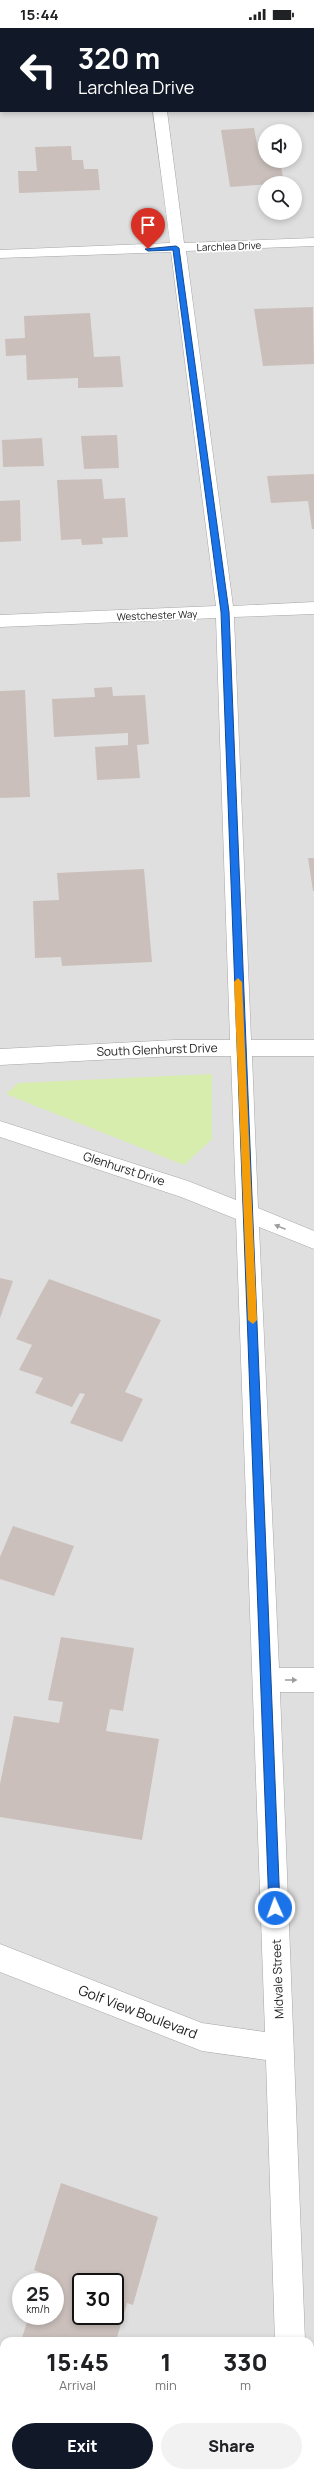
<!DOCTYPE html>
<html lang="en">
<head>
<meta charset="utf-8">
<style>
	:root { --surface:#fff; --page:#f2f2f2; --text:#202124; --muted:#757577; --accent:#111827 }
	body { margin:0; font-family:Manrope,sans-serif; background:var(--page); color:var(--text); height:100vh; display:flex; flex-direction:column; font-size:15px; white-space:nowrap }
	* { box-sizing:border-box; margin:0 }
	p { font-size:13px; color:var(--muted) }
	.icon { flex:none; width:22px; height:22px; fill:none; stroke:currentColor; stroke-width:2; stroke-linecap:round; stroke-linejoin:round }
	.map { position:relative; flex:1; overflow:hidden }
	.panel { position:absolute; left:0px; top:2309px; width:314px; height:140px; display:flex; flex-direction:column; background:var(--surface); border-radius:12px 12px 0 0; box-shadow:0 2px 6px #0003 }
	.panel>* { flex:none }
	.banner { position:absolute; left:0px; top:0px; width:314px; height:84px; box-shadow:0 2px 6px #0003; background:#111827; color:#fff; overflow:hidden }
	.fabs { position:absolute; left:258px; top:96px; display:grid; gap:8px }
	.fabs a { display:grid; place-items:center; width:44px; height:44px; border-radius:50%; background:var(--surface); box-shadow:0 2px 6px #0003; font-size:20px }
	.speed { position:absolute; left:12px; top:2245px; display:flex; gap:8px; font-size:20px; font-weight:700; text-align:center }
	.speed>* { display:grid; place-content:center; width:52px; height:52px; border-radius:50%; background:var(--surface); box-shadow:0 2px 6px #0003; line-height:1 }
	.speed small { font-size:10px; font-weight:400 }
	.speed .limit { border:2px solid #111; border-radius:6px; background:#fff; color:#111 }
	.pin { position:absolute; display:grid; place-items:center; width:34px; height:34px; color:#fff; margin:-41px -17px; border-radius:50% 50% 50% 0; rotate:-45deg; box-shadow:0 0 4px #0007 }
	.pin .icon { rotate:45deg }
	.me { position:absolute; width:44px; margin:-22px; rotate:358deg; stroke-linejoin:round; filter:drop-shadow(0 0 3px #0008) }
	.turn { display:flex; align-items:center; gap:14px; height:84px; padding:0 12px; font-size:18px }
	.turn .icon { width:52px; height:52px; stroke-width:2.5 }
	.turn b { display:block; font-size:28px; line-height:34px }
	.eta { display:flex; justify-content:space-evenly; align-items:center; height:68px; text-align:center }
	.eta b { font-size:24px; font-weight:800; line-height:28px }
	.action { display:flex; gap:8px; margin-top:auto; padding:8px 12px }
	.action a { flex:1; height:46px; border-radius:24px; background:var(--accent); color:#fff; font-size:16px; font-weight:800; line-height:46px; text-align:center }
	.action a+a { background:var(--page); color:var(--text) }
	.status { display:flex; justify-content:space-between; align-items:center; height:28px; padding:0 20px; background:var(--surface); direction:ltr }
	.status svg { height:11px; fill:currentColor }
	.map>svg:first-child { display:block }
	.residential { fill:#e0dfdf; fill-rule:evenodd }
	.grass { fill:#d7edad }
	.building { fill:#cabfbb; fill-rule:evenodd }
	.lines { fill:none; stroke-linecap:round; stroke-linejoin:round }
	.minor-casing { stroke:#a6a6a6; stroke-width:1 }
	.minor { fill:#fff; fill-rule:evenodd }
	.oneway { fill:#9c9c9c }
	.route { fill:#1a73e8; stroke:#114b97 }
	.slow { fill:#f59e0b }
	.labels { text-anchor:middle; stroke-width:3.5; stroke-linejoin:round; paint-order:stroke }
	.far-street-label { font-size:10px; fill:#222; stroke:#fff }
	.street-label { font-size:12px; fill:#222; stroke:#fff }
	.near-street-label { font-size:14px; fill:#222; stroke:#fff }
</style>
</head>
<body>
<div class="status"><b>15:44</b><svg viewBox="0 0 49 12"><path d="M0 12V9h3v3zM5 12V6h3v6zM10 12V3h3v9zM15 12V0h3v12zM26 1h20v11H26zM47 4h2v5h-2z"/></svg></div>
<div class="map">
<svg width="314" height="2449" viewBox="0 0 314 2449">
	<rect width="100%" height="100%" fill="#f2ede8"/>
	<path class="residential" d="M0 0H314V2449H0ZM1 1H313V83H1ZM265 103H295V133H265ZM265 155H295V185H265ZM21 2254H55V2288H21ZM81 2254H115V2288H81ZM4 2313H310V2445H4Z"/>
	<polygon class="grass" points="212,1046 212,1111 184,1137 6,1066 18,1055"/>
	<g class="building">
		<polygon points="254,100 258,121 265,121 265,133 280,133 284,155 230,159 221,102"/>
		<polygon points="71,118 72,132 83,132 84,141 98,141 100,162 19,165 18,143 37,143 35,119"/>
		<polygon points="313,279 314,336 263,338 254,281"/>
		<polygon points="90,285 94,329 120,328 123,359 78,360 78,350 27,352 26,327 6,328 5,311 25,310 24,288"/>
		<polygon points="117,407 119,440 84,441 81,408"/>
		<polygon points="42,410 44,438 3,439 2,412"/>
		<polygon points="314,446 314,501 312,501 308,473 271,475 267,448"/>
		<polygon points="102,451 104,471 125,470 128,509 102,510 103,516 82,517 81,511 61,512 57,452"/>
		<polygon points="20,472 21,513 0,514 0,473"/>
		<polygon points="112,659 113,668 145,667 149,716 137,717 140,750 97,752 95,719 128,717 128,705 54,709 52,671 95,669 94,660"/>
		<polygon points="25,662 30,769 0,770 0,663"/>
		<polygon points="308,830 314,830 314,863 313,863"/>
		<polygon points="144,841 152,934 62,938 61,929 35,930 33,873 59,872 57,845"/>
		<polygon points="0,1250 13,1253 0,1290"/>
		<polygon points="49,1251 161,1292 125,1364 143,1371 122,1414 70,1395 85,1366 80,1365 72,1379 35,1365 43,1350 19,1342 32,1317 16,1311"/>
		<polygon points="13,1498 74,1518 54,1568 0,1551 0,1529"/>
		<polygon points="61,1609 134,1620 123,1683 110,1681 106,1703 159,1711 142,1812 0,1789 0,1756 14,1688 59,1695 63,1674 48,1672"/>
		<path d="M61 2155 158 2189 133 2277 127 2275 116 2313H21L29 2288H55V2254H39L42 2245 34 2242ZM81 2254H115V2288H81Z"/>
	</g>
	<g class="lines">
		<g class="minor-casing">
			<g id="minor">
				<rect x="150" y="0" width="14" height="1"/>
				<polygon points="153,83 167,83 184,215 314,210 314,218 186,223 233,578 314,574 314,586 234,589 251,1012 314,1012 314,1028 252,1028 258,1180 314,1203 314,1221 259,1199 279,1640 314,1640 314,1664 280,1664 305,2313 275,2313 266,2032 202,2023 0,1944 0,1916 202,1995 265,2004 236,1191 181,1169 0,1109 0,1093 188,1153 236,1172 231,1028 175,1028 0,1037 0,1021 175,1012 230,1012 216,590 0,599 0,587 216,578 171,224 0,230 0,222 170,215"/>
				<rect x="279" y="2445" width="30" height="4"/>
			</g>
		</g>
		<use href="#minor" class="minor"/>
	</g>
	<defs><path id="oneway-solid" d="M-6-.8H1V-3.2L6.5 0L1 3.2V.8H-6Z"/></defs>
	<g class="oneway">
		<use href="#oneway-solid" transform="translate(280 1199) rotate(-158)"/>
		<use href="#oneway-solid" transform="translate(291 1652)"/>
	</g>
	<polygon class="route" points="176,218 179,220 229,584 280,1880 275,1885 269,1880 221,584 173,222 148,223 145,221"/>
	<polygon class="slow" points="238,950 242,954 257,1292 253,1296 248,1292 234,954"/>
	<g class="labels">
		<g class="far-street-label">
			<text transform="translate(229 218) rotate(-2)" y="4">Larchlea Drive</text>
			<text transform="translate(157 587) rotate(-2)" y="4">Westchester Way</text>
		</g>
		<g class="street-label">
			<text transform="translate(157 1022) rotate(-2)" y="4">South Glenhurst Drive</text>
			<text transform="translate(124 1141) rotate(18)" y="4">Glenhurst Drive</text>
			<text transform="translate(278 1951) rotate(-92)" y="4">Midvale Street</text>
		</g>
		<g class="near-street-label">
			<text transform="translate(138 1984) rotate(21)" y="5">Golf View Boulevard</text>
		</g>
	</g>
</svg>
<div class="fabs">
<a><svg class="icon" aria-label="sound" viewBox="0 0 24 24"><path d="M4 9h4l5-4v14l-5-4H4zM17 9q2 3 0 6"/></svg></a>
<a><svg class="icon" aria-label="search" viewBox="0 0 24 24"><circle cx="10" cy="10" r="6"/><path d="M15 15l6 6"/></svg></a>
</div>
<div class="speed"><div>25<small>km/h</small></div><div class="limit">30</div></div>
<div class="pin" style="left:148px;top:221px;background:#d93025"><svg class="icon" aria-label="arrive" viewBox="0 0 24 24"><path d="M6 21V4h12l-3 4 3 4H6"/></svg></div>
<svg class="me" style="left:275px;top:1880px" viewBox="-20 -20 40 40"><circle r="17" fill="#1a73e8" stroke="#fff" stroke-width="3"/><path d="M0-11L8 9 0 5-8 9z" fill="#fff"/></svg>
<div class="banner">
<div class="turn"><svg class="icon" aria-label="left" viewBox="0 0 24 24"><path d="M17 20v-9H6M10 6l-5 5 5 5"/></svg><div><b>320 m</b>Larchlea Drive</div></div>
</div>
<section class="panel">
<div class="eta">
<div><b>15:45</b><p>Arrival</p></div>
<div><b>1</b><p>min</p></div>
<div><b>330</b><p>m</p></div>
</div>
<div class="action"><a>Exit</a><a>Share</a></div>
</section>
</div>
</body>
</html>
